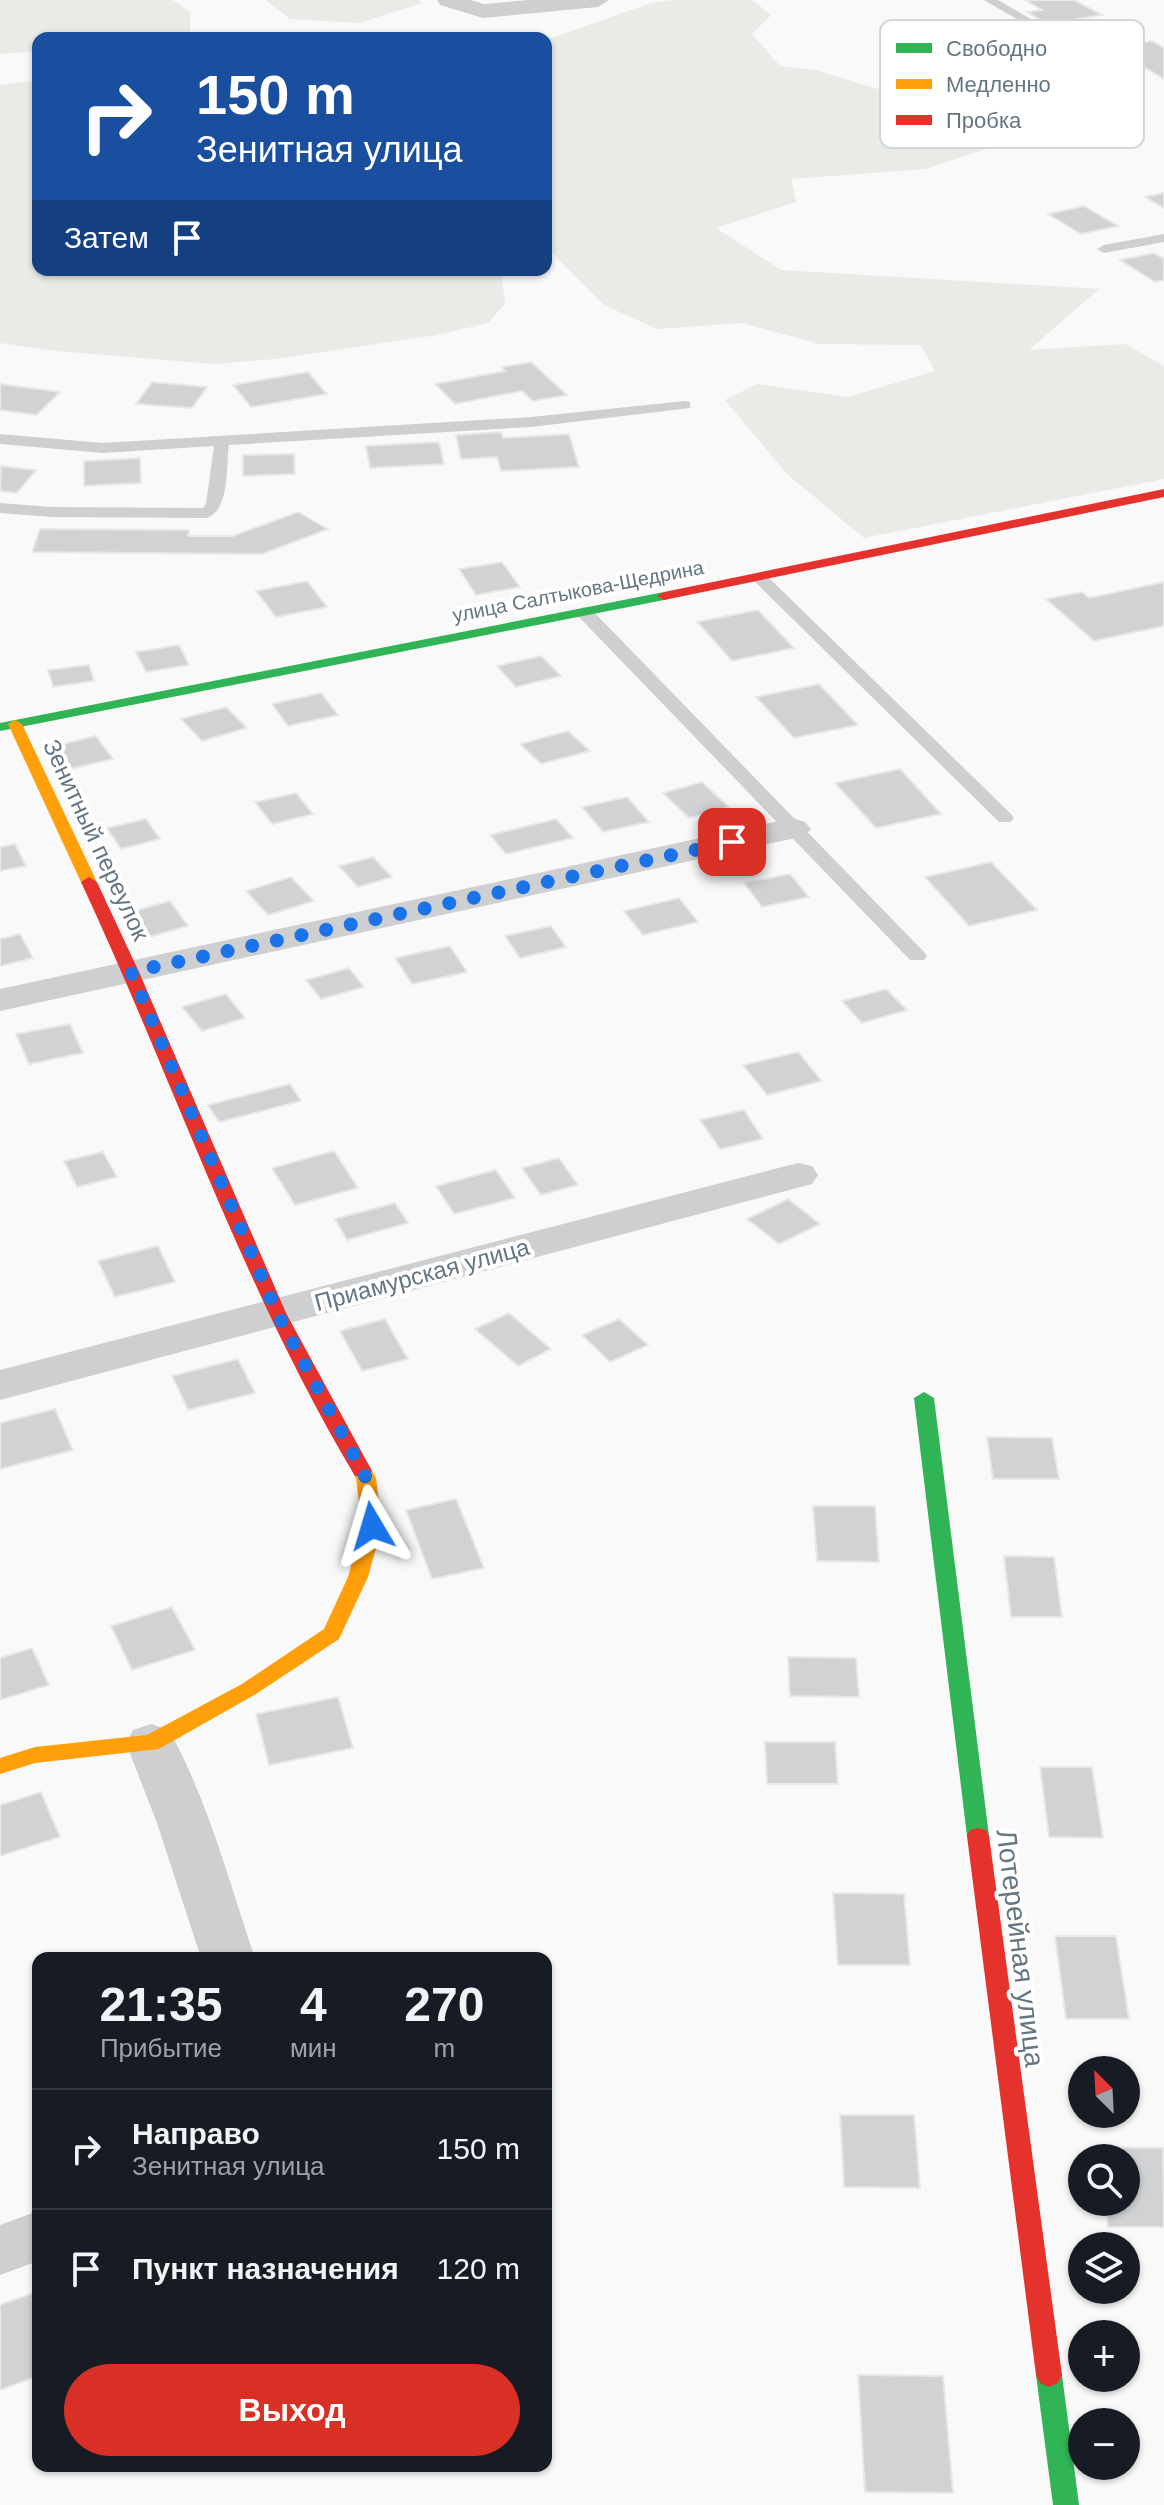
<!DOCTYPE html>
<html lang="ru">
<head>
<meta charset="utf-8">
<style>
	:root { --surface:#171b24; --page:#242831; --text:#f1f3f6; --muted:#9ea1a6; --line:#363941; --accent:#d93025 }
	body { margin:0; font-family:Arial,sans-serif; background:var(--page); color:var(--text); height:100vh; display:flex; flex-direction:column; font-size:30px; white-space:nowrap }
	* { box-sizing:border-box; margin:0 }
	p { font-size:26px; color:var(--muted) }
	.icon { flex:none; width:44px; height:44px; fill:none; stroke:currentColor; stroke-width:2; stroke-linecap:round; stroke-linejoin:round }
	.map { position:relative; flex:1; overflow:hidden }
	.sheet { position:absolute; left:32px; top:1952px; width:520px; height:520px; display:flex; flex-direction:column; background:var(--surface); border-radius:16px; box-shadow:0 2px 6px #0004 }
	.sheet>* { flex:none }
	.banner { position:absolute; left:32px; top:32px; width:520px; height:244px; border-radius:16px; box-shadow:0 2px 6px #0004; background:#1a4fa0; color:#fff; overflow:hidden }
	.needle { width:52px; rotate:336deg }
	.fabs { position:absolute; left:1068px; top:2056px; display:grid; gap:16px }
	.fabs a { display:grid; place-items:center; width:72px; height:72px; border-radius:50%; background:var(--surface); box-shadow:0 2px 6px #0004; font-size:40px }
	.pin { position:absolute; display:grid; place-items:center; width:68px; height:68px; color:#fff; margin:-34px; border-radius:16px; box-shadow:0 4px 12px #0006 }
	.me { position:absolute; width:88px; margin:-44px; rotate:353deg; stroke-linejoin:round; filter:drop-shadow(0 0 6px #0008) }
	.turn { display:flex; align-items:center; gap:28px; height:168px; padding:0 32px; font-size:36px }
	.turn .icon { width:104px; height:104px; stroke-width:2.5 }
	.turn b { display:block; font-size:56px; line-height:68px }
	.then { display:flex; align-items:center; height:76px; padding:0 32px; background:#0003; gap:16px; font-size:30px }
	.eta { display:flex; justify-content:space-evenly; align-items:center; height:136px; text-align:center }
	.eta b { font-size:48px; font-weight:800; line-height:56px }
	.primary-button { display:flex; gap:16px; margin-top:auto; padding:16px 32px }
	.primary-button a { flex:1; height:92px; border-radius:48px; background:var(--accent); color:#fff; font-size:32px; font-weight:800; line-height:92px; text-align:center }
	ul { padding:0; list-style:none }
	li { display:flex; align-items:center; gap:24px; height:120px; padding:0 32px; border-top:2px solid var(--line) }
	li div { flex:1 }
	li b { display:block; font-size:30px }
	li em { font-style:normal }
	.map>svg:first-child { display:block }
	.green { fill:#e8ebe6 }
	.building { fill:#d0d2d3; stroke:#e8e8e8; stroke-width:2 }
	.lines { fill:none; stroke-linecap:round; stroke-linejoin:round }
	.lane { fill:#cecfd0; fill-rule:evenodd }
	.street { fill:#cecfd0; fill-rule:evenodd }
	.fast { fill:#30b455; fill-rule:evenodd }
	.slow { fill:#ff9f0a; fill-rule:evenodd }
	.jam { fill:#e5322d; fill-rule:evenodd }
	.route { stroke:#1a73e8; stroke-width:14; stroke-dasharray:0 25.2 }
	.labels { text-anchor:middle; stroke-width:8; stroke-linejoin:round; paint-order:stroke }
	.far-street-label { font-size:20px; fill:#657683; stroke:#fff }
	.street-label { font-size:24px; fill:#657683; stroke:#fff }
	.near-street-label { font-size:28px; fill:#657683; stroke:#fff }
	.key { fill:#fff; stroke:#d1d6da; stroke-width:2 }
	.key-label { font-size:22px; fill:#657683 }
</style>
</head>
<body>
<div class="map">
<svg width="1164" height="2505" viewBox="0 0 1164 2505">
	<rect width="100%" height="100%" fill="#f9f9f9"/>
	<g class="green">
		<polygon points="0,0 173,0 190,12 190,36 38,38 38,51 0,54"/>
		<polygon points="266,0 418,0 422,3 359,23 290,19"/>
		<polygon points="673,0 748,0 755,2 771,15 752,34 780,66 815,70 921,102 995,146 925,169 791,179 796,202 716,228 781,270 1099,289 1029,350 1125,344 1164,366 1164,479 864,538 787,474 725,400 757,384 848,397 935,371 921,345 820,344 741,323 657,329 604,305 546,247 546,40 651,3"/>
		<polygon points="38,80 38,270 498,270 501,271 505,304 488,323 437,335 275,359 215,364 56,351 0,343 0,85"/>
	</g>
	<g class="building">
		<polygon points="1025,0 1074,0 1102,15 1048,24 1027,12 1042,10"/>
		<polygon points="1152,41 1164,48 1164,79 1132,60 1120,63 1099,50"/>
		<polygon points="1164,193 1164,208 1145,197"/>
		<polygon points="1084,206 1118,226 1081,234 1048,214"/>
		<polygon points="1154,253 1164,259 1164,280 1155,282 1120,260"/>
		<polygon points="531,362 567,395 533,401 522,391 455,404 435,384 505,371 502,367"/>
		<polygon points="308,372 327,394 251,407 233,385"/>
		<polygon points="152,382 207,387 192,408 136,404"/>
		<polygon points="0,384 60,392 37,415 0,410"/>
		<polygon points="501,432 503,438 569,434 579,467 501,471 497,457 461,459 456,435"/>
		<polygon points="439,442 444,464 370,468 366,446"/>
		<polygon points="294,454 295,474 243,476 243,455"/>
		<polygon points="140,458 141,483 84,486 84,461"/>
		<polygon points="1,466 36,470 17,493 0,491"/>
		<polygon points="298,512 328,529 262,554 32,552 40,529 189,530 188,536 233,536"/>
		<polygon points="502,562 520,587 476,595 459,569"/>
		<polygon points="307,581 327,607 276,617 256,591"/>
		<polygon points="1164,582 1164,626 1094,641 1046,599 1082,592 1089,598"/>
		<polygon points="758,610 794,648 732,661 697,622"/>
		<polygon points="179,645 189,665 146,672 136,652"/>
		<polygon points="541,656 561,676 516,687 497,666"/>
		<polygon points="89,665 94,681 53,687 48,670"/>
		<polygon points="819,684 858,725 794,738 756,697"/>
		<polygon points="321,693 338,715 288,726 272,704"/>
		<polygon points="226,707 247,728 202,741 181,719"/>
		<polygon points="568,731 590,751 541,764 520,744"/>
		<polygon points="96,736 113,759 65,770 50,747"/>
		<polygon points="900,769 941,814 876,828 835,783"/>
		<polygon points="702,782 729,807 689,818 663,793"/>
		<polygon points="296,793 313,814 272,824 255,802"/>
		<polygon points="627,797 649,822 603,832 582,807"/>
		<polygon points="146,819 160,839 121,849 107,828"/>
		<polygon points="556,819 573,838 506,854 490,835"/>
		<polygon points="15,844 26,866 0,871 0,847"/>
		<polygon points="373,857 392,877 358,887 339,866"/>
		<polygon points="991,862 1037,910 969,926 925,877"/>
		<polygon points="790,874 809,897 762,907 744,883"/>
		<polygon points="291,877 314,901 268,915 246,891"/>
		<polygon points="679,898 698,922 643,935 624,911"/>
		<polygon points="170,901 188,926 149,937 130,912"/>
		<polygon points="551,926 566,947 520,958 505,936"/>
		<polygon points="20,934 33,958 0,966 0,939"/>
		<polygon points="450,946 467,972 412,984 395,958"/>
		<polygon points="349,968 364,987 321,999 306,980"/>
		<polygon points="886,989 907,1010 862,1023 842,1001"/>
		<polygon points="226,994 245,1018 202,1031 182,1007"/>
		<polygon points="70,1024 83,1053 29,1064 16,1034"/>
		<polygon points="798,1052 822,1081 767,1095 743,1065"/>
		<polygon points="290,1084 301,1101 219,1122 208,1105"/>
		<polygon points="744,1110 763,1139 720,1149 700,1120"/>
		<polygon points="334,1151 358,1188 295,1205 272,1168"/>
		<polygon points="103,1152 117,1177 77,1187 64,1161"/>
		<polygon points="559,1158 578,1185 541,1195 522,1168"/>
		<polygon points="496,1170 515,1198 454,1214 436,1186"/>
		<polygon points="788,1199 820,1224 779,1244 747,1219"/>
		<polygon points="395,1203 408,1223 347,1240 335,1219"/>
		<polygon points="158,1246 175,1282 115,1297 98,1261"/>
		<polygon points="509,1313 551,1349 518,1366 475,1329"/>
		<polygon points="385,1319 408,1359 362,1371 340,1331"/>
		<polygon points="619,1319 648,1345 610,1362 582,1335"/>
		<polygon points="238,1359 255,1393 188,1410 172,1376"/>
		<polygon points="55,1409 73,1450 0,1469 0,1423"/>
		<polygon points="987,1437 1052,1438 1059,1479 993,1479"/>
		<polygon points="456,1499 484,1568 432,1579 406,1510"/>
		<polygon points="813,1506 875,1506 879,1562 817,1561"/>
		<polygon points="1004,1556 1054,1557 1062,1617 1011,1617"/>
		<polygon points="172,1607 195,1650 132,1670 111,1626"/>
		<polygon points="32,1648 49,1685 0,1700 0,1658"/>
		<polygon points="788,1657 856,1658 859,1697 790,1696"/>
		<polygon points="338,1697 353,1748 269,1765 256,1714"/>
		<polygon points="765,1742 835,1742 838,1784 767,1784"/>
		<polygon points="1040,1767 1092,1767 1103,1838 1049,1837"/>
		<polygon points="41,1792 60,1837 0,1856 0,1805"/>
		<polygon points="833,1893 904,1894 910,1965 838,1965"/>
		<polygon points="1055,1936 1116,1936 1129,2019 1066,2019"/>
		<polygon points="840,2115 914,2115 920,2188 844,2187"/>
		<polygon points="1098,2147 1163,2148 1164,2227 1108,2227 1105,2202 1126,2202 1126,2158 1099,2158"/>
		<polygon points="38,2291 38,2376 0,2390 0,2305"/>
		<polygon points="858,2375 943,2376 953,2493 865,2492"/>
	</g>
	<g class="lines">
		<g class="lane">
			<polygon points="984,0 998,0 1140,82 1130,85"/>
			<polygon points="1164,234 1164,242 1104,253 1097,249 1104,245"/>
			<path d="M685 401 690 402V408L531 427 229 445C226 466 230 510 207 518L52 517 0 513V503L52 507 203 508 206 504 214 446 103 453 0 444V434L103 443 531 417Z"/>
			<polygon points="759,572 765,574 1011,814 1014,818 1011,822 999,822 753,580 751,577"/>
			<polygon points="584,607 590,608 924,952 927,956 924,960 910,960 578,616 576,612"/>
		</g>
		<g class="street">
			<polygon points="437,0 471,0 484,4 529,0 609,0 598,7 483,18 440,5"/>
			<polygon points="793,818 805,822 811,829 805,836 0,1011 0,989"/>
			<polygon points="798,1163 812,1166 818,1175 812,1184 0,1400 0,1370"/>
			<path d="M151 1724 169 1730C208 1800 229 1882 255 1958H201L157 1823 126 1743 133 1730Z"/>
			<polygon points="38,2211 38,2261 0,2275 0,2225"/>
		</g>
		<g class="fast">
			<polygon points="664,592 671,596 669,599 0,731 0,723"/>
			<polygon points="924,1392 934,1398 989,1836 986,1842 978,1844 970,1842 967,1836 914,1398"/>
			<polygon points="1049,2363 1058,2367 1062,2375 1079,2505 1053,2505 1036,2375 1040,2367"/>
		</g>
		<g class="slow">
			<polygon points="15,720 22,724 97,882 94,885 89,887 81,882 8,724"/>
			<polygon points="362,1464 369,1466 376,1478 382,1526 368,1577 339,1639 256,1694 159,1749 35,1763 0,1774 0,1758 35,1747 147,1735 242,1684 324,1629 348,1577 362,1526 356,1478 352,1471 355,1466"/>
		</g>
		<g class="jam">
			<polygon points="1164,489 1164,497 664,600 657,596 664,592"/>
			<path d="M89 877 97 882 139 972 286 1313 372 1471 369 1476H355C243 1289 173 1079 81 882Z"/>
			<polygon points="978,1828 986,1830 989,1836 1062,2375 1058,2383 1049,2387 1040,2383 1036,2375 967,1836 970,1830"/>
		</g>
	</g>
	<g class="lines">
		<polyline class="route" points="372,1526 366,1478 277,1313 131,972 732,842"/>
	</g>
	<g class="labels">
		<g class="far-street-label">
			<text transform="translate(578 591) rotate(-11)" y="7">улица Салтыкова-Щедрина</text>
		</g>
		<g class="street-label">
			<text transform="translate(96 840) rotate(65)" y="8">Зенитный переулок</text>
			<text transform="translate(422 1275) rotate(-15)" y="8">Приамурская улица</text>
		</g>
		<g class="near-street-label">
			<text transform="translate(1021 1948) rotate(83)" y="10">Лотерейная улица</text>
		</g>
	</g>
	<rect x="880" y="20" width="264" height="128" rx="12" class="key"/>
	<rect x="896" y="43" width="36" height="10" fill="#30b455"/>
	<rect x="896" y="79" width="36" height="10" fill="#ff9f0a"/>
	<rect x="896" y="115" width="36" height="10" fill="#e5322d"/>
	<g class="key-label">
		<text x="946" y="56">Свободно</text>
		<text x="946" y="92">Медленно</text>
		<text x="946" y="128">Пробка</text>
	</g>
</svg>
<div class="fabs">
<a><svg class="needle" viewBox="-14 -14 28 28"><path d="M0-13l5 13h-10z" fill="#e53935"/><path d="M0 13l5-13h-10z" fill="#9ea1a6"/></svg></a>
<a><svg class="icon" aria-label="search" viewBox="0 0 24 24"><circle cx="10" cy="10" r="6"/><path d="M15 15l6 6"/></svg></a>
<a><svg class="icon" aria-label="layers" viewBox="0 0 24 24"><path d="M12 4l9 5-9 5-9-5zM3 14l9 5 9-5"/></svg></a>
<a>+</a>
<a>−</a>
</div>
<div class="pin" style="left:732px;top:842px;background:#d93025"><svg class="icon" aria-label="arrive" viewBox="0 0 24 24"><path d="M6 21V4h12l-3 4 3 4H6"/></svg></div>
<svg class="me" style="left:372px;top:1526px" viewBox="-20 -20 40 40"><path d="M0-17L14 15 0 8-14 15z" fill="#1a73e8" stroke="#fff" stroke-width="4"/></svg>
<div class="banner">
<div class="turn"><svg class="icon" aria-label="right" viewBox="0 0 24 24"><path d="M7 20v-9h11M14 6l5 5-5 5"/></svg><div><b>150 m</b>Зенитная улица</div></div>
<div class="then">Затем<svg class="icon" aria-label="arrive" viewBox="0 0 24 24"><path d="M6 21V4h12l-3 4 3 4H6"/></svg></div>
</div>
<section class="sheet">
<div class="eta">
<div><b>21:35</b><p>Прибытие</p></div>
<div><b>4</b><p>мин</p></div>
<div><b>270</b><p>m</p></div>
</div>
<ul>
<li><svg class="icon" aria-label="right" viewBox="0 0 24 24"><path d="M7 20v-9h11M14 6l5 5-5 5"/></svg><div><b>Направо</b><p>Зенитная улица</p></div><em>150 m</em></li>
<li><svg class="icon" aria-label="arrive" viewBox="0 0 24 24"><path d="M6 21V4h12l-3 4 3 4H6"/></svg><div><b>Пункт назначения</b></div><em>120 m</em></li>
</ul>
<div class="primary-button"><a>Выход</a></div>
</section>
</div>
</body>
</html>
